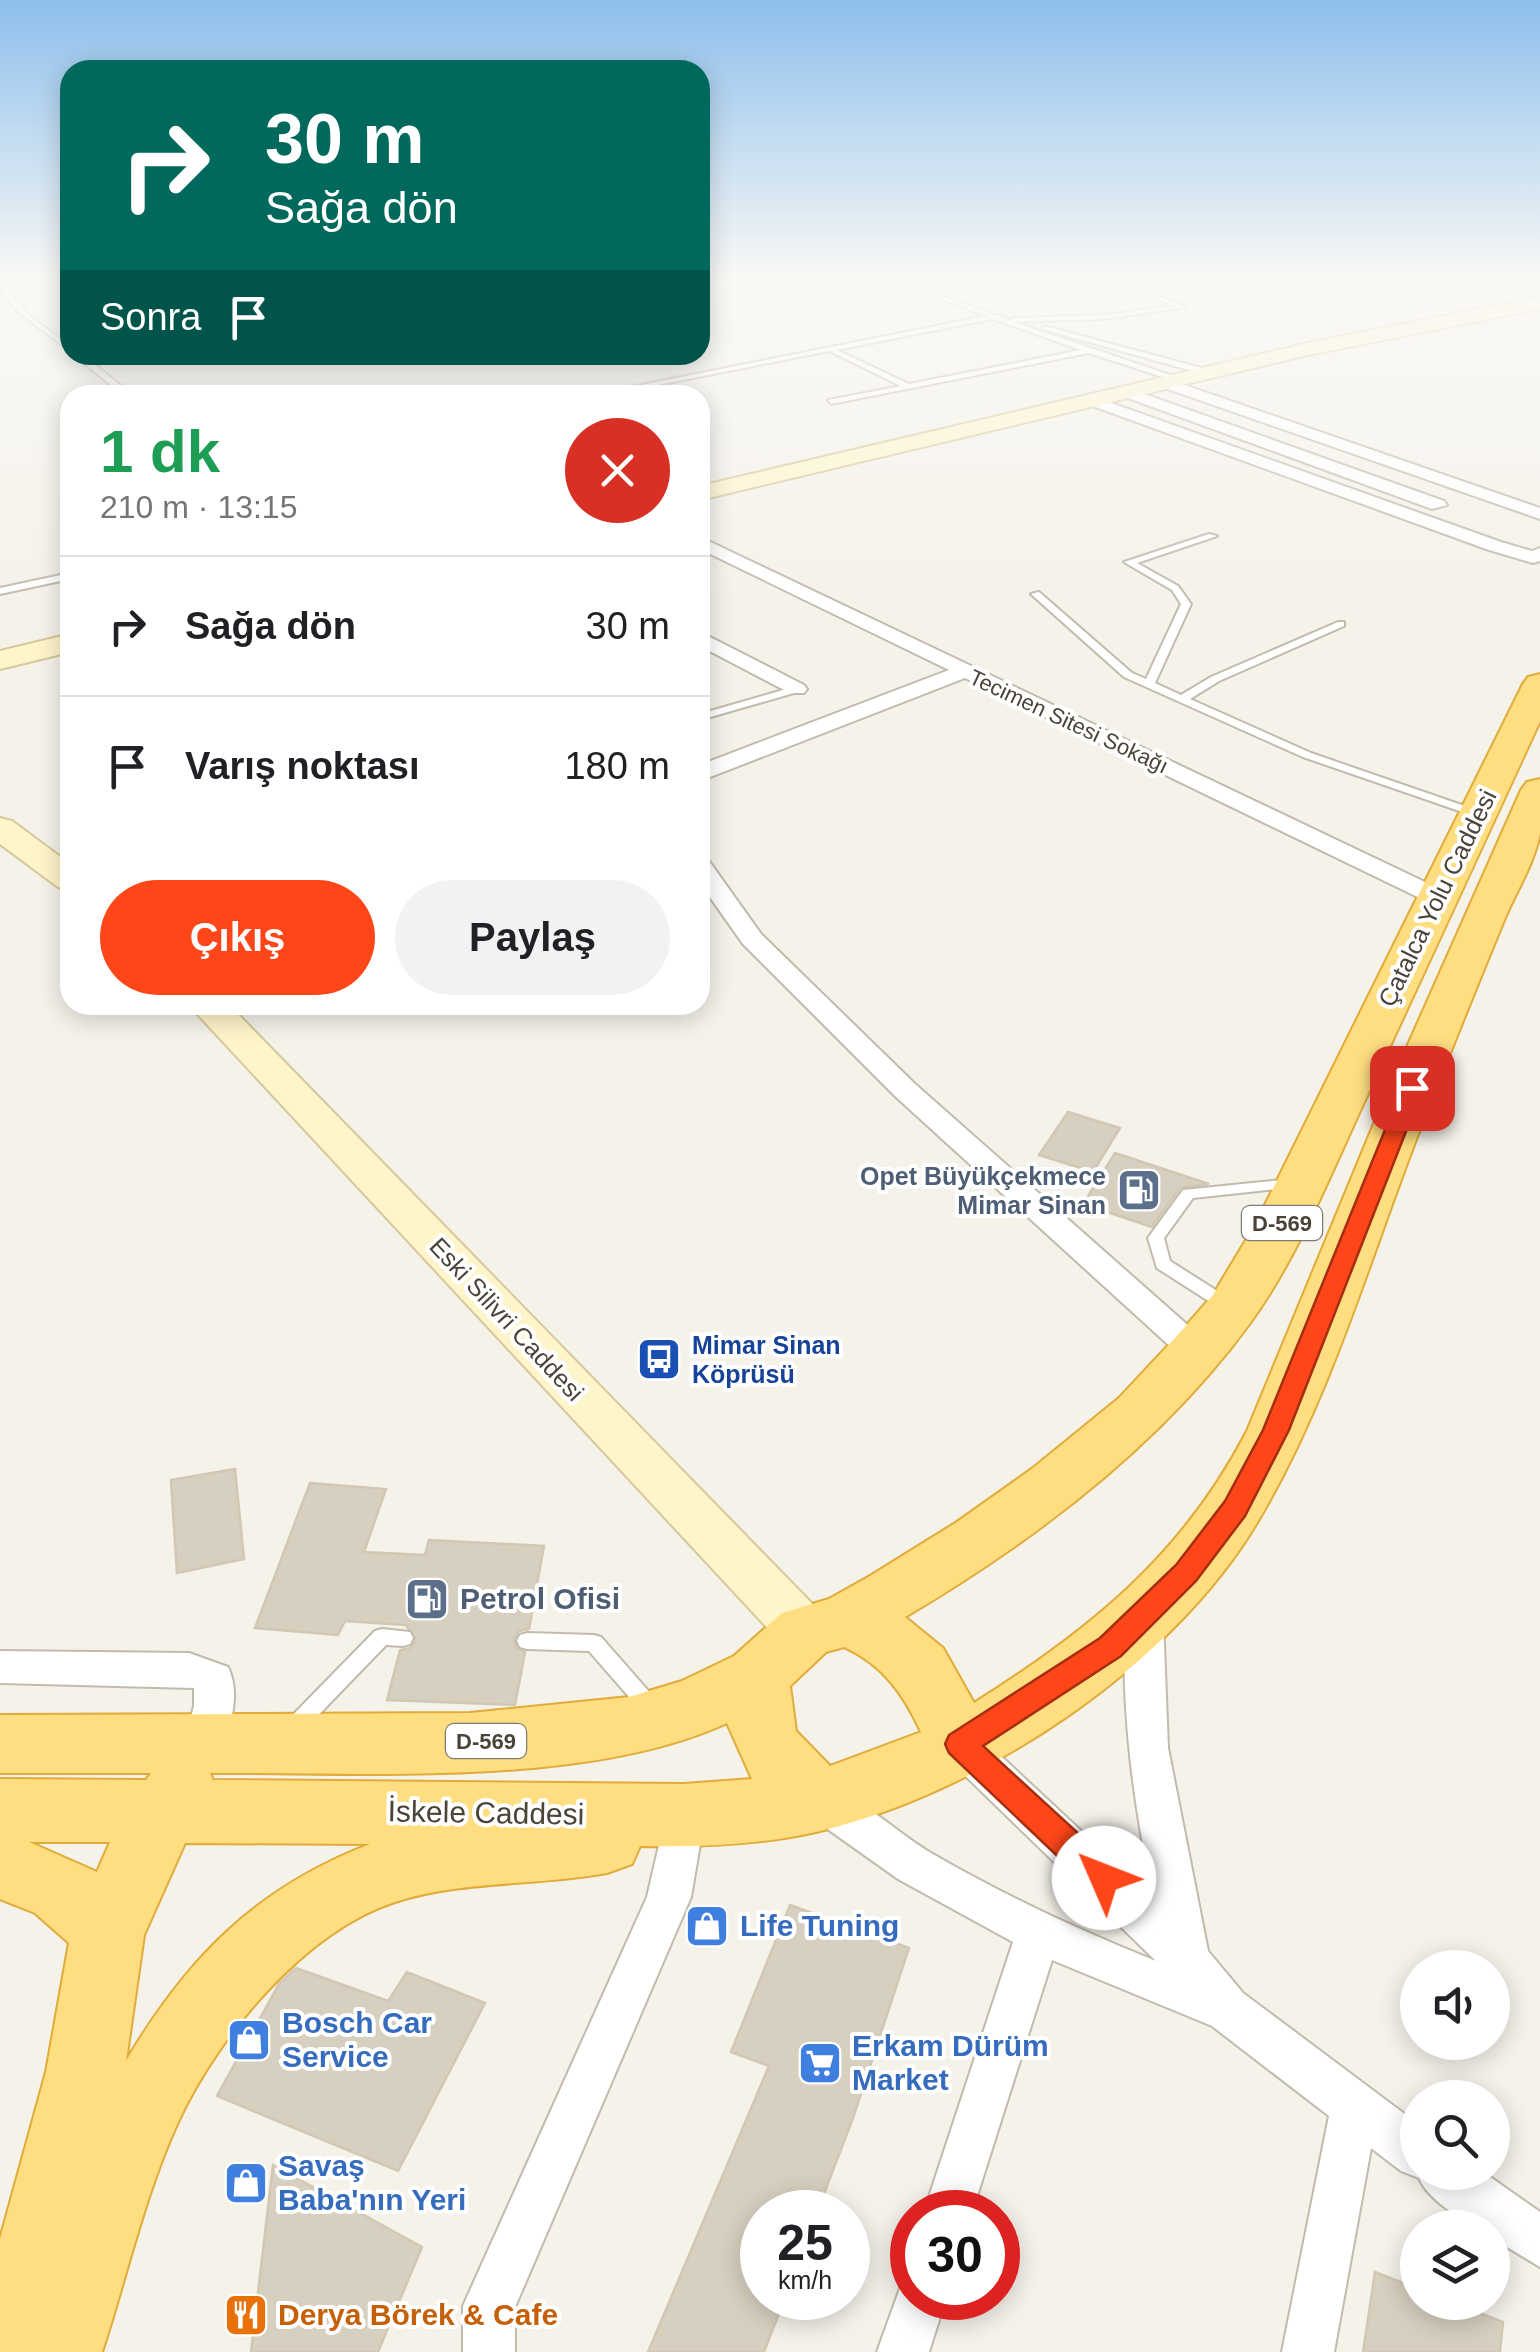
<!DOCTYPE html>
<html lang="tr">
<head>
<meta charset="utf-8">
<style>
	:root { --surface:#fff; --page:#f2f2f2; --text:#202124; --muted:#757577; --line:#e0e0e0; --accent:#fe4619 }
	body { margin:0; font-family:Helvetica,sans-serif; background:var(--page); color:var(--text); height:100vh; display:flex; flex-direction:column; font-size:38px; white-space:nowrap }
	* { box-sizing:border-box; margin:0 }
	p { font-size:32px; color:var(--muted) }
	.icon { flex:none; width:55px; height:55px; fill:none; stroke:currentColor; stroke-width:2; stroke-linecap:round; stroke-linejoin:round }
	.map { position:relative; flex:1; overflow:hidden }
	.drawer { position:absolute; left:60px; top:385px; width:650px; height:630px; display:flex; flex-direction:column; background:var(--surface); border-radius:30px; box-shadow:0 5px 25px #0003 }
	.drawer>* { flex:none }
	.hud { position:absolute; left:60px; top:60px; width:650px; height:305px; border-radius:30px; box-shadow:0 5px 25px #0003; background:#00695c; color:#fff; overflow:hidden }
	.tools { position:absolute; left:1400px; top:1950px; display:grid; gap:20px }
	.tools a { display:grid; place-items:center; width:110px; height:110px; border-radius:50%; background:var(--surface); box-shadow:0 5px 25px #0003; font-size:50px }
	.speed { position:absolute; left:740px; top:2190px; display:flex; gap:20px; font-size:50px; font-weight:700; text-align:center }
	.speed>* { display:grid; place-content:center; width:130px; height:130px; border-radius:50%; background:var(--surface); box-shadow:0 5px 25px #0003; line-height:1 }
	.speed small { font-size:25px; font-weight:400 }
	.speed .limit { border:15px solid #d22; background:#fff; color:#111 }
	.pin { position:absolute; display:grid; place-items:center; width:85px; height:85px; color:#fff; margin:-42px; border-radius:20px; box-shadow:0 5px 15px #0006 }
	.me { position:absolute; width:110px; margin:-55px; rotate:314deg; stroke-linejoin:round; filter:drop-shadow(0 0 8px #0008) }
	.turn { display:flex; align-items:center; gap:35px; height:210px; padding:0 40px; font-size:45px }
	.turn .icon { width:130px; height:130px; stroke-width:2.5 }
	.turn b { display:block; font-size:70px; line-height:85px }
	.then { display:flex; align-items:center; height:95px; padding:0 40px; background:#0003; gap:20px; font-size:38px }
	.round { display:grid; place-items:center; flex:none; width:105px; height:105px; border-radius:52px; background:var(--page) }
	.headline { display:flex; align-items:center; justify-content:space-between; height:170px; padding:0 40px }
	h1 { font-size:60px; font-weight:600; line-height:75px; color:#1e9e55 }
	.cta { display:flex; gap:20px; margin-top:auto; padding:20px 40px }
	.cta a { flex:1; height:115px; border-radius:60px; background:var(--accent); color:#fff; font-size:40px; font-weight:600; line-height:115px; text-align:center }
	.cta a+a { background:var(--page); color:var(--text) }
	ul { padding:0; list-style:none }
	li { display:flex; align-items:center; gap:30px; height:140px; padding:0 40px; border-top:2px solid var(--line) }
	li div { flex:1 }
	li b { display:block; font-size:38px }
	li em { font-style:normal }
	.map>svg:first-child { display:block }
	.building { fill:#d7cfbf; stroke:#d2c7b2; stroke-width:2.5 }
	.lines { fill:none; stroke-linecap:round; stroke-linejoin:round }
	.service-casing { stroke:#c1bbac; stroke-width:4 }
	.minor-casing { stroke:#c1bbac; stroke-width:4 }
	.secondary-casing { stroke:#d6c89a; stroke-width:4 }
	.trunk-casing { stroke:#e1ab39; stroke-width:4 }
	.service { fill:#fff; fill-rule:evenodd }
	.minor { fill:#fff; fill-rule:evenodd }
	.secondary { fill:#fff5ca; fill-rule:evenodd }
	.trunk { fill:#ffde82; fill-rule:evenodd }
	.route { fill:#fe4619; stroke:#a52e10; stroke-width:2.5 }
	.labels { text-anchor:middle; stroke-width:8; stroke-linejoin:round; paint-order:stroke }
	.far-street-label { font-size:22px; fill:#4a4438; stroke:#fff }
	.shield { fill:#fff; stroke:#807c74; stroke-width:2.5 }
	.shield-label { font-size:22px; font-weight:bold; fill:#4a4438 }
	.street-label { font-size:25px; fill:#4a4438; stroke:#fff }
	.service-label { font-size:25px; font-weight:bold; fill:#4e5e75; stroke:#fff; text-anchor:end }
	.transit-label { font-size:25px; font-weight:bold; fill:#164399; stroke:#fff; text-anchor:start }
	.near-service-label { font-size:30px; font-weight:bold; fill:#4e5e75; stroke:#fff; text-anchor:start }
	.near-street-label { font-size:30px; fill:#4a4438; stroke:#fff }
	.near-shop-label { font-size:30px; font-weight:bold; fill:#366cbe; stroke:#fff; text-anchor:start }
	.near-food-label { font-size:30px; font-weight:bold; fill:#c56008; stroke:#fff; text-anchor:start }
</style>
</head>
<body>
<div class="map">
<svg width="1540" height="2352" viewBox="0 0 1540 2352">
	<rect width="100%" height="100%" fill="#f5f2ea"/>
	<g class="building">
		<polygon points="1068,1112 1120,1128 1093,1172 1039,1155"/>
		<polygon points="1115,1153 1209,1184 1180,1188 1152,1227 1083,1204"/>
		<polygon points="235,1469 244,1559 177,1573 171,1480"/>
		<polygon points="310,1483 386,1489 364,1552 425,1555 429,1540 544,1546 529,1629 519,1631 514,1639 517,1649 525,1652 515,1705 387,1700 400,1650 411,1648 416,1640 406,1625 345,1621 338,1635 255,1628"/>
		<polygon points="790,1905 909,1948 853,2118 817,2212 762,2212 762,2298 785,2298 764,2352 648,2352 769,2066 731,2052"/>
		<polygon points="296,1968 388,2001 407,1972 485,2003 398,2171 217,2096 279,1984"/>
		<polygon points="273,2165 422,2247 378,2352 251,2352"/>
		<polygon points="1375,2272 1418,2289 1418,2302 1452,2302 1503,2322 1500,2352 1363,2352"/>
	</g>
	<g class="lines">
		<g class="service-casing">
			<g id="service">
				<polygon points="0,278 6,278 9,288 70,279 70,283 10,292 31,317 70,346 70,351 17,311 1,291"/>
				<path d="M887 278H895L994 315H1000L1001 317 1010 320 1013 318 1104 315 1174 306 1104 278H1112L1186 307 1104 319 1014 322 1185 380 1178 382 1089 353 831 404 828 400 901 386 829 351 607 395H591L986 316ZM993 319 1081 350 909 384 837 350Z"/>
				<polygon points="1044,326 1213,371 1214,373 1207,375 1042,329"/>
				<polygon points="74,355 83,355 132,395 123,395"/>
				<polygon points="1209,534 1217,536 1137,563 1178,586 1191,604 1155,683 1181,695 1211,677 1338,622 1344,622 1344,626 1219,681 1190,699 1311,753 1482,812 1482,816 1474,816 1303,757 1124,677 1031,594 1039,592 1132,673 1146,679 1181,604 1172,590 1124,562"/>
				<polygon points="70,573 70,579 0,594 0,588"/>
				<polygon points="797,686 802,689 801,691 700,720 700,714"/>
				<polygon points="1291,1179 1296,1181 1299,1184 1296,1187 1193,1198 1164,1238 1170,1261 1233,1301 1235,1305 1233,1309 1221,1309 1157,1268 1148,1238 1183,1190"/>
				<polygon points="382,1629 410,1632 413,1638 410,1644 403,1646 386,1645 301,1733 294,1736 287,1733 284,1727 287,1721 375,1631"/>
				<polygon points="527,1633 594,1635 601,1637 658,1702 661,1708 658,1714 651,1717 644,1714 589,1651 527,1649 520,1647 517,1641 520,1635"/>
			</g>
		</g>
		<g class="minor-casing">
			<g id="minor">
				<polygon points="1167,379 1540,508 1540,519 1162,387 1159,384"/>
				<polygon points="1133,390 1444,501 1447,505 1432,509 1128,398 1125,395"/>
				<polygon points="1090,399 1100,399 1501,542 1532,551 1540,548 1540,561 1533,563 1489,550 1090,405"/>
				<polygon points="700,537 1448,893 1451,898 1439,905 1430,903 965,678 700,781 700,765 949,670 700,549"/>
				<polygon points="700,632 804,685 807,689 804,693 790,693 700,646"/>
				<polygon points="700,859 709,861 761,934 915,1084 1208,1343 1213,1351 1208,1359 1196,1363 1184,1359 895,1096 743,944 700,883"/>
				<path d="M1144 1602 1158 1607 1163 1618 1168 1748 1208 1951 1243 1993 1418 2124V2172H1483L1540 2212V2267L1492 2238V2228C1469 2228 1428 2200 1419 2178L1401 2171 1371 2148 1334 2352H1282L1329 2116 1212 2026 1052 1960 972 2212H924L1013 1942 898 1879 805 1813 799 1800 805 1787 820 1781C860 1796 894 1831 931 1853 1003 1895 1079 1930 1156 1961L946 1757 940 1744 946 1731 960 1726 974 1731 1153 1898C1134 1805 1121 1713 1125 1618L1130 1607Z"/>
				<path d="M0 1651 189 1653 228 1667C241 1694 231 1728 218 1754L204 1760 190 1754 184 1742 194 1706V1688L0 1683Z"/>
				<polygon points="684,1796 699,1802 705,1815 691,1897 515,2307 515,2352 463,2352 463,2306 647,1897 669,1802"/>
				<polygon points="912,2276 912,2298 946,2298 929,2352 877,2352 903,2280"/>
			</g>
		</g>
		<g class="secondary-casing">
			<g id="secondary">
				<polygon points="1540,297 1540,309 1308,355 700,500 700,486 1308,343"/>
				<polygon points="70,634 70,652 0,669 0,651"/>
				<polygon points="0,818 12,821 70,864 70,890 58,887 0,844"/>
				<polygon points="189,1005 229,1005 824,1616 832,1632 824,1648 805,1655 786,1648"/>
			</g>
		</g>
		<g class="trunk-casing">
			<path id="trunk" d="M1540 674V721C1483 846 1425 970 1368 1094 1332 1170 1300 1254 1250 1323 1161 1445 1034 1541 905 1617L943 1648 974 1703C1090 1630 1183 1555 1247 1431L1387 1092 1521 790 1527 782 1540 779C1540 796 1540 815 1540 832 1536 860 1516 892 1505 918 1477 986 1449 1055 1422 1124 1370 1257 1331 1398 1258 1521 1172 1667 980 1794 816 1832 759 1845 698 1847 640 1846L632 1864 607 1873C537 1886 463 1880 395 1902 305 1931 218 2036 179 2120 145 2193 127 2276 102 2352H0V2239L46 2072 69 1943 35 1913 0 1899V1779L146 1780 151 1773H0V1715L470 1713 629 1697 682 1681 734 1656 782 1613 829 1599 870 1576 957 1522 1033 1468 1119 1398 1176 1337 1213 1295 1255 1225 1523 684 1528 677ZM844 1647C883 1665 903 1693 921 1732L830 1766 796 1731 790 1686 826 1652ZM727 1723 752 1779 684 1784 213 1780 210 1773C364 1772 586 1788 727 1723ZM29 1842H110L97 1872ZM185 1843 370 1844C256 1888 188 1957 126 2061L144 1935Z"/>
		</g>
		<use href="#service" class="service"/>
		<use href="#minor" class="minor"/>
		<use href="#secondary" class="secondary"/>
		<use href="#trunk" class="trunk"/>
	</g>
	<linearGradient id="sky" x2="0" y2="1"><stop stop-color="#8dbfec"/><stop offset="0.46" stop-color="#faf9f6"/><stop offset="1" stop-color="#faf9f6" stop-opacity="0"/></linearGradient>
	<rect width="1540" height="607" fill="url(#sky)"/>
	<polygon class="route" points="1412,1081 1423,1088 1289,1430 1245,1516 1196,1581 1121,1656 983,1746 1116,1868 1120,1878 1116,1889 1104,1894 1092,1889 949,1753 945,1744 949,1735 1100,1638 1176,1565 1225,1501 1263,1430 1402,1088"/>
	<defs>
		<g id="fuel-square" transform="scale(2.25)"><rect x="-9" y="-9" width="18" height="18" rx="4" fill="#5c6f8a" stroke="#fff"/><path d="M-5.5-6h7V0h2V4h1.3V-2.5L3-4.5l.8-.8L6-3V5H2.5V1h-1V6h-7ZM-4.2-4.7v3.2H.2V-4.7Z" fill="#fff"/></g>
		<g id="bus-square" transform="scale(2.25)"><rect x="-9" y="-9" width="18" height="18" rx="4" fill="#1a4fb4" stroke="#fff"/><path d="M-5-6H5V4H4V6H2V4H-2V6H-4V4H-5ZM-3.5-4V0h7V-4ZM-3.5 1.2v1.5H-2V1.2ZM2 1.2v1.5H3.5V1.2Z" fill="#fff"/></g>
		<g id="shop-square" transform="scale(2.25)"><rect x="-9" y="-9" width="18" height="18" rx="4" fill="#3f7fe0" stroke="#fff"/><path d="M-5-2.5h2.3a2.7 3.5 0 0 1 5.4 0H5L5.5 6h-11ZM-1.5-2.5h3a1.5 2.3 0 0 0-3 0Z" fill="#fff"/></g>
		<g id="supermarket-square" transform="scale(2.25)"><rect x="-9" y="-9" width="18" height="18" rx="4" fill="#3f7fe0" stroke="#fff"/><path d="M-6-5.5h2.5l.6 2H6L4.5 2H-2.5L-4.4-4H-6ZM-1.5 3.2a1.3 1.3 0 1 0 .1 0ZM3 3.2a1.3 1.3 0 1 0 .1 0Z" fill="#fff"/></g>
		<g id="restaurant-square" transform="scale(2.25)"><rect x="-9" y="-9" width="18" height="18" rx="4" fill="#e8710a" stroke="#fff"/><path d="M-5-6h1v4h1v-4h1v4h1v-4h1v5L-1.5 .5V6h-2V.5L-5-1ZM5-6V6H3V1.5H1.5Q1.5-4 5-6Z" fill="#fff"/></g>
	</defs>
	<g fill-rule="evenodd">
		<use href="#fuel-square" x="1139" y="1190"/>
		<use href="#bus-square" x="659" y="1359"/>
		<use href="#fuel-square" x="427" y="1599"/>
		<use href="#shop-square" x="707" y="1926"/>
		<use href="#shop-square" x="249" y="2040"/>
		<use href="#supermarket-square" x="820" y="2063"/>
		<use href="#shop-square" x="246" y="2183"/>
		<use href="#restaurant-square" x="246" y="2315"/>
	</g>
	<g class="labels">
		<g class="far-street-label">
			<text transform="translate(1069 721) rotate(25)" y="8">Tecimen Sitesi Sokağı</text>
		</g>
		<g class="shield">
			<rect x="1242" y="1206" width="80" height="34" rx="8"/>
			<rect x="446" y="1724" width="80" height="34" rx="8"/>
		</g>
		<g class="shield-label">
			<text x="1282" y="1231">D-569</text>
			<text x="486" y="1749">D-569</text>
		</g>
		<g class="street-label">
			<text transform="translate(1437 898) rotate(-64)" y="9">Çatalca Yolu Caddesi</text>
			<text transform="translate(507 1319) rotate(47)" y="9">Eski Silivri Caddesi</text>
		</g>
		<g class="service-label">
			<text x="1106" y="1185">Opet Büyükçekmece<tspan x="1106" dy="29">Mimar Sinan</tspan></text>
		</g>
		<g class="transit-label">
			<text x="692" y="1354">Mimar Sinan<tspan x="692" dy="29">Köprüsü</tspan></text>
		</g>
		<g class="near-service-label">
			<text x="460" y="1609">Petrol Ofisi</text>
		</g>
		<g class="near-street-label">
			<text transform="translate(486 1813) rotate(1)" y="10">İskele Caddesi</text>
		</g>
		<g class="near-shop-label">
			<text x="740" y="1936">Life Tuning</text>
			<text x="282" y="2033">Bosch Car<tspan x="282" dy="34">Service</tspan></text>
			<text x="852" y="2056">Erkam Dürüm<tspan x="852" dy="34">Market</tspan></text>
			<text x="278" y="2176">Savaş<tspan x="278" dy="34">Baba'nın Yeri</tspan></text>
		</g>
		<g class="near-food-label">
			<text x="278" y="2325">Derya Börek &amp; Cafe</text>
		</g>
	</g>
</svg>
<div class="tools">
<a><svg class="icon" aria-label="sound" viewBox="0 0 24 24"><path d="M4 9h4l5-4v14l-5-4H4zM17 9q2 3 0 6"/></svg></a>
<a><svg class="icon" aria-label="search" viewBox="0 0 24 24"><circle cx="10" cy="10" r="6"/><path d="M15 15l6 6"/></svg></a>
<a><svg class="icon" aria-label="layers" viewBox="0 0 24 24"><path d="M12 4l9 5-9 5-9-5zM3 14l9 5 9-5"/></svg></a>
</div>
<div class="speed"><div>25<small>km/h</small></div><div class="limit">30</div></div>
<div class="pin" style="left:1412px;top:1088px;background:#d93025"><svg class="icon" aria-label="arrive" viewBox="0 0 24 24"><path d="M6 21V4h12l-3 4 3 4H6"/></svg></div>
<svg class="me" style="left:1104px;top:1878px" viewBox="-20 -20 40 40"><circle r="19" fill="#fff"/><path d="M0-13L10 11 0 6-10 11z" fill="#fe4619"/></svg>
<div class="hud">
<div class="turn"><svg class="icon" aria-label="right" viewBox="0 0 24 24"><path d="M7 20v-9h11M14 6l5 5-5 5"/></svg><div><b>30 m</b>Sağa dön</div></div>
<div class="then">Sonra<svg class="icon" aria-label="arrive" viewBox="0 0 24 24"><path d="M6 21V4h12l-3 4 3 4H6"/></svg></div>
</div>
<section class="drawer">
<div class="headline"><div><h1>1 dk</h1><p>210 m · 13:15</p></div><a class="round" style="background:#d93025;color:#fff"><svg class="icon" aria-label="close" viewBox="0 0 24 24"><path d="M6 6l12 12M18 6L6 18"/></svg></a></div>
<ul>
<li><svg class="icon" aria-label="right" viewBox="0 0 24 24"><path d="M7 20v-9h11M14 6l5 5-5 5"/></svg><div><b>Sağa dön</b></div><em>30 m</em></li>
<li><svg class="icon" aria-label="arrive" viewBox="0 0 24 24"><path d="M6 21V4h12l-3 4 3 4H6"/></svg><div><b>Varış noktası</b></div><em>180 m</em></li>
</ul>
<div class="cta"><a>Çıkış</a><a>Paylaş</a></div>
</section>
</div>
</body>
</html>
